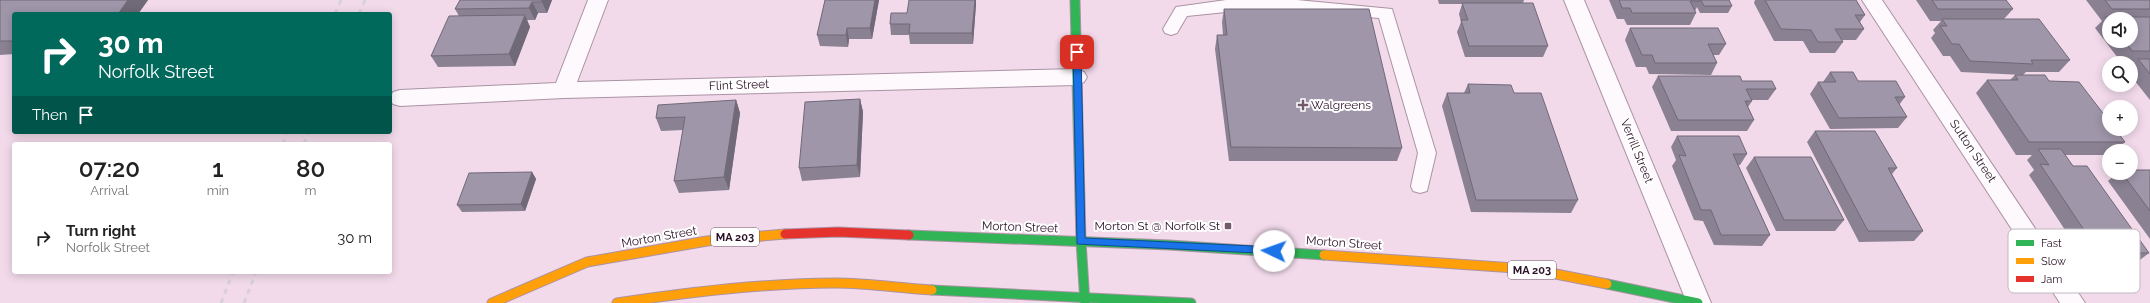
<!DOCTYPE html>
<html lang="en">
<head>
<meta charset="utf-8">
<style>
	:root { --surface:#fff; --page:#f2f2f2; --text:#222; --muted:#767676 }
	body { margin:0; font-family:Raleway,sans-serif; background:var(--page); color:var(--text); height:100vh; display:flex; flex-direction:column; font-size:15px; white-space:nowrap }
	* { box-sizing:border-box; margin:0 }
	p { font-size:13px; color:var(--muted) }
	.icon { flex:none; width:22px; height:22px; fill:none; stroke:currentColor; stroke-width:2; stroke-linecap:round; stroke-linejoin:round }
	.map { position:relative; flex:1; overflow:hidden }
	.drawer { position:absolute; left:12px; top:142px; width:380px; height:132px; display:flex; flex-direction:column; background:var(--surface); border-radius:4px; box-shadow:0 2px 10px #0003 }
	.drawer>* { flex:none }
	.hud { position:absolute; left:12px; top:12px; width:380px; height:122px; border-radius:4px; box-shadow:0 2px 10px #0003; background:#00695c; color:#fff; overflow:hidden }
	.fabs { position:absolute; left:2102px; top:12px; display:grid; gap:8px }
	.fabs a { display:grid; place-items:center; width:36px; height:36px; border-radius:50%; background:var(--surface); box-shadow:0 2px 10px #0003; font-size:20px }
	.pin { position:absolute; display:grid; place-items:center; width:34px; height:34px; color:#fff; margin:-17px; border-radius:8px; box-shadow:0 2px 6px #0006 }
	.me { position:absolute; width:44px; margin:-22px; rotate:273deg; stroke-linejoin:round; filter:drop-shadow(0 0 3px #0008) }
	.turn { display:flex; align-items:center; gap:14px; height:84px; padding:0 20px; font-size:18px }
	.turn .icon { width:52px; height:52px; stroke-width:2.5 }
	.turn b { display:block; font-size:28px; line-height:34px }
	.then { display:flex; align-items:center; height:38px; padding:0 20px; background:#0003; gap:8px; font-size:15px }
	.eta { display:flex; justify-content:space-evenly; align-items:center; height:68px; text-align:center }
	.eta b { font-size:24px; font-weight:600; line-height:28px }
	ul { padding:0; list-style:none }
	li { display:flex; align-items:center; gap:12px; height:56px; padding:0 20px }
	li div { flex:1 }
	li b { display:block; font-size:15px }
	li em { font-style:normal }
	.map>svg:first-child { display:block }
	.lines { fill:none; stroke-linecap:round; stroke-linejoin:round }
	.lane-casing { stroke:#aa93a4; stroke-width:2 }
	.street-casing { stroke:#aa93a4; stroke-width:2 }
	.fast-casing { stroke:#aa93a4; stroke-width:11 }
	.slow-casing { stroke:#aa93a4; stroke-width:11 }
	.jam-casing { stroke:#aa93a4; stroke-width:11 }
	.lane { fill:#fdf9fc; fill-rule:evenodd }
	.street { fill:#fdf9fc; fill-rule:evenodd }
	.fast { stroke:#30b455; stroke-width:9 }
	.slow { stroke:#ff9f0a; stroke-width:9 }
	.jam { stroke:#e5322d; stroke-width:9 }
	.rail { stroke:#d8d1d6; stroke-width:3; stroke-dasharray:5 5; stroke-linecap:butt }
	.wall { fill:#8a8192; fill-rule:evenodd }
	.shaded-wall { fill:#706977 }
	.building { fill:#a096aa; stroke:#706977 }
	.route { fill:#1a73e8; stroke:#114b97 }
	.poi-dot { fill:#72596c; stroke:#fff; stroke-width:1.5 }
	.labels { text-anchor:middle; stroke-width:4; stroke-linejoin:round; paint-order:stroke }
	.shield { fill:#fff; stroke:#6c5a68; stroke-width:1 }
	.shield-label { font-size:11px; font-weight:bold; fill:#2d1327 }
	.street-label { font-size:12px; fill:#2d1327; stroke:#fff }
	.poi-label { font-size:12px; fill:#2d1327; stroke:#fff; text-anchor:start }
	.key { fill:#fff; stroke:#c0b8be; stroke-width:1 }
	.key-label { font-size:11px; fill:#2d1327 }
</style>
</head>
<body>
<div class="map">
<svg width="2150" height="303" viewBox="0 0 2150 303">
	<rect width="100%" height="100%" fill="#f2daeb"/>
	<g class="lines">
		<g class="lane-casing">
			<polygon id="lane" points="1226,0 1297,0 1392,9 1436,153 1427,191 1420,193 1413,191 1411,186 1418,153 1379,18 1291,11 1226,12 1187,16 1177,33 1171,35 1165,33 1163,29 1176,7"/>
		</g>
		<g class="street-casing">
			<g id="street">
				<polygon points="588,0 608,0 577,82 1077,69 1084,72 1087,77 1084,82 1077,85 564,98 400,106 393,104 390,99 393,92 400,90 556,83"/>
				<polygon points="1564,0 1584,0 1711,303 1687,303"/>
				<polygon points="1862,0 1882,0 2085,303 2060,303"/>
			</g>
		</g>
		<g class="fast-casing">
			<g id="fast">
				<polyline points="1075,0 1081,241 1085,303"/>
				<polyline points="909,235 1169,245 1324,255"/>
				<polyline points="1607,284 1698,303"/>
				<polyline points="932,290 1191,303"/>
			</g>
		</g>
		<g class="slow-casing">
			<g id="slow">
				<polyline points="1324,255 1530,269 1607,284"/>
				<polyline points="492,303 587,262 707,241 785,234"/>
				<path d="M617 303C689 292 762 283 835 283 867 283 900 288 932 290"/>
			</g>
		</g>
		<g class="jam-casing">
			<polyline id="jam" points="785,234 838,232 909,235"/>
		</g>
		<use href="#lane" class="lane"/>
		<use href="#street" class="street"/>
		<use href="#fast" class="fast"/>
		<use href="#slow" class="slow"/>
		<use href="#jam" class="jam"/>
		<g class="rail">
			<polyline points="335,14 341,0"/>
			<polyline points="359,14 365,0"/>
			<polyline points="283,144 287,132"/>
			<polyline points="304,144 308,132"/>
			<polyline points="221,303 233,272"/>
			<polyline points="244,303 256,272"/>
		</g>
	</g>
	<g class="wall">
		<polygon points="0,0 148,0 138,14 14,14 14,54 0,55"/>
		<polygon points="460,0 552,0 547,13 538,13 535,20 527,20 530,27 515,66 438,67 431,56 459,16 455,9"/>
		<polygon points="825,0 879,0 872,39 849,39 848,47 820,46 817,35"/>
		<polygon points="1438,0 1524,0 1523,3 1548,46 1543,57 1465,57 1457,32 1461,22 1459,14 1462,4 1439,4"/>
		<polygon points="1609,0 1729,0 1732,6 1728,13 1700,13 1697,7 1695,11 1696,13 1690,25 1627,25 1624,19 1617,19"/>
		<polygon points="1755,0 1856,0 1865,15 1860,22 1864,29 1856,40 1842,40 1843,42 1835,53 1810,53 1803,41 1774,41 1754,3"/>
		<polygon points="1916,0 2006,0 2013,9 2004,19 2070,60 2059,72 2026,72 2023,75 1961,72 1950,56 1943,56 1931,38 1935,33 1933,30 1941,21 1930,21"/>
		<path d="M2086 0H2150V100L2131 76V66L2135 62H2121L2095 28 2102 21ZM2109 19 2131 41H2109Z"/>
		<polygon points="976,4 973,44 910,44 909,35 891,35 890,24"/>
		<polygon points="1224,9 1402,148 1397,161 1229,161 1215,49 1217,35 1223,35 1222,22"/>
		<polygon points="1630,28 1726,44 1719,55 1713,55 1717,63 1711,75 1649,74 1646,67 1636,67 1625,40"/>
		<polygon points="1830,72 1905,97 1899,105 1907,117 1898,128 1830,129 1810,94 1818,82 1823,82"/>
		<polygon points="2015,75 2049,81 2125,142 2115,151 2109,151 2109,155 2065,155 2073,166 2149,253 2136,263 2099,263 2096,258 2084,259 2029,175 2034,170 2027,160 2032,155 2016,155 1976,93 1987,80 2010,80"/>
		<polygon points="1658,76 1742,81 1776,89 1768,100 1751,100 1752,101 1748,107 1754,120 1747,131 1671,131 1652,87"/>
		<polygon points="1468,84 1514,93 1578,200 1571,213 1471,212 1442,106 1447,93 1464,93"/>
		<polygon points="860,99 863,112 860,177 802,181 799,168"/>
		<polygon points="736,100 740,113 729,190 679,193 674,181 683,130 661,131 656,118"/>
		<polygon points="1815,131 1897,168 1892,174 1923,231 1914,241 1859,242 1807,142"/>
		<polygon points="1677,136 1747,154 1740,165 1738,165 1770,235 1762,246 1714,245 1703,221 1694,220 1672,166 1676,160 1671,147"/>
		<polygon points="1754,157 1844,220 1835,231 1776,231 1746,168"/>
		<polygon points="2150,170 2150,239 2108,181 2117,173 2131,173"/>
		<polygon points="532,172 536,179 525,211 462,212 457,205"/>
	</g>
	<g class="shaded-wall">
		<polygon points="128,0 148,0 138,14 118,14"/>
		<polygon points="542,0 552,0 547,13 542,2"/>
		<polygon points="875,0 879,0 872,39 870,28"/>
		<polygon points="975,0 976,0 976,4 973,44 972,33"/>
		<polygon points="532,2 538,13 535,20 529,8"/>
		<polygon points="525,15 530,27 515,66 509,54"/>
		<polygon points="847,28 849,39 848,47 846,35"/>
		<polygon points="860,99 863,112 860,177 857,165"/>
		<polygon points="736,100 740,113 729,190 724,177"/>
		<polygon points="532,172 536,179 525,211 521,204"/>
	</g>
	<g class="building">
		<polygon points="0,0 128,0 118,14 14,14 14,41 0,41"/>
		<polygon points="460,0 542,0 542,2 532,2 529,8 455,9"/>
		<polygon points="825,0 875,0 870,28 847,28 846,35 817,35"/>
		<polygon points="909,0 975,0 972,33 909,33 910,24 890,24 891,13 907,13"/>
		<polygon points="1619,0 1700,0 1700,1 1690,1 1696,13 1632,13 1630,8 1622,8"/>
		<polygon points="1701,0 1729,0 1732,6 1704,6"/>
		<polygon points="1765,0 1856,0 1865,15 1855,15 1864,29 1835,29 1843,42 1818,42 1811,30 1781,29"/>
		<polygon points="1932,0 2006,0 2013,9 1938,9"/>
		<polygon points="2105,0 2150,0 2150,9 2112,9"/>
		<polygon points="1462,3 1533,3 1548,46 1469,46 1461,20 1468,20"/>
		<polygon points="1224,9 1369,9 1402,148 1231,147 1217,35 1227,35"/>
		<polygon points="525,15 509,54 431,56 449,16"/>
		<polygon points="2105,17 2150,17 2150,51 2132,51 2125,41 2131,41 2131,19 2109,19 2109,22"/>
		<polygon points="1942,19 2039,19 2070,60 2031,60 2033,64 1970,61 1959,44 1952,44 1940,26 1947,26"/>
		<polygon points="1630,28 1718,28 1726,44 1708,44 1717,63 1655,63 1652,55 1642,55"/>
		<polygon points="2138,59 2150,59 2150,74"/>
		<polygon points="1830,72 1853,72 1858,81 1896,81 1905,97 1895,97 1907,117 1839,118 1818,82 1836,82"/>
		<polygon points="2015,75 2045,75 2049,81 2079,82 2109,121 2109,129 2115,129 2125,142 2029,142 1987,80 2018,80"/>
		<polygon points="1658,76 1740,76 1742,81 1772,81 1776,89 1746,89 1752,101 1745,101 1754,120 1678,120"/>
		<polygon points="1468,84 1511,85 1514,93 1541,93 1578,200 1476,200 1447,93 1470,93"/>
		<polygon points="860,99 857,165 799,168 805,102"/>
		<polygon points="736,100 724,177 674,181 685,117 656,118 658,105"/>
		<polygon points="1815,131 1875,131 1897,168 1888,168 1923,231 1868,231"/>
		<polygon points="1677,136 1739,136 1747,154 1733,154 1770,235 1721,235 1711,210 1701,210 1679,155 1686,156"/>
		<polygon points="2038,149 2061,149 2073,166 2087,166 2149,253 2112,253 2108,248 2096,248 2040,164 2049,165"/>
		<polygon points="1754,157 1811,157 1844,220 1784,220"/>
		<polygon points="2131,170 2150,170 2150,211 2122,173 2131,173"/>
		<polygon points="532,172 521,204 457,205 469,173"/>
	</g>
	<polygon class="route" points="1077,49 1081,52 1085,238 1274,247 1279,251 1277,254 1077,244 1073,52"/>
	<g class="poi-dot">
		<path d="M1301 99h4v4h4v4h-4v4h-4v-4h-4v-4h4z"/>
		<rect x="1224" y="222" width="8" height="8" rx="2"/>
	</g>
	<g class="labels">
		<g class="shield">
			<rect x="711" y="228" width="48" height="18" rx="3"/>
			<rect x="1508" y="261" width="48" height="18" rx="3"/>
		</g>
		<g class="shield-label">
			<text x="735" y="241">MA 203</text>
			<text x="1532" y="274">MA 203</text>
		</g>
		<g class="street-label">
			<text transform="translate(739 85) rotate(-2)" y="4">Flint Street</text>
			<text transform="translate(1637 151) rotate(68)" y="4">Verrill Street</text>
			<text transform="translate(1973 151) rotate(56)" y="4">Sutton Street</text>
			<text transform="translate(1020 227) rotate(2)" y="4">Morton Street</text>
			<text transform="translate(659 237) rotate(-10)" y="4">Morton Street</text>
			<text transform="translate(1344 243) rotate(4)" y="4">Morton Street</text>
		</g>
		<g class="poi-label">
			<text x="1311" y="109">Walgreens</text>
			<text x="1220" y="230" text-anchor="end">Morton St @ Norfolk St</text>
		</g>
	</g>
	<rect x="2008" y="229" width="132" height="64" rx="6" class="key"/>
	<rect x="2016" y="240" width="18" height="6" fill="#30b455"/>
	<rect x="2016" y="258" width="18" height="6" fill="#ff9f0a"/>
	<rect x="2016" y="276" width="18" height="6" fill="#e5322d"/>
	<g class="key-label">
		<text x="2041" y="247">Fast</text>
		<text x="2041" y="265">Slow</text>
		<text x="2041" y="283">Jam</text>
	</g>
</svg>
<div class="fabs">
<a><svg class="icon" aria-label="sound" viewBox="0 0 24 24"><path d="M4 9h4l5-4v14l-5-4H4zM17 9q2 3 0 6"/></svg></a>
<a><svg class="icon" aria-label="search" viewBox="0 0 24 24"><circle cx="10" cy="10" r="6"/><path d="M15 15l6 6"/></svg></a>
<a>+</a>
<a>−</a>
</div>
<div class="pin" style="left:1077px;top:52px;background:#d93025"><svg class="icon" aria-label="arrive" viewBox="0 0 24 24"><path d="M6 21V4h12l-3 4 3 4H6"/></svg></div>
<svg class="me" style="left:1274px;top:251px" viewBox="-20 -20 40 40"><circle r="19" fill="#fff"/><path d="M0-13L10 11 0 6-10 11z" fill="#1a73e8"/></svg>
<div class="hud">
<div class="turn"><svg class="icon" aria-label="right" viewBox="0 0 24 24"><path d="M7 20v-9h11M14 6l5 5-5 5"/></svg><div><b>30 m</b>Norfolk Street</div></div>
<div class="then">Then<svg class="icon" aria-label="arrive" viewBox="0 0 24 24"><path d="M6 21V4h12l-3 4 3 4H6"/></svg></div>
</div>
<section class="drawer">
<div class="eta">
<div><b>07:20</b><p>Arrival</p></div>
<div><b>1</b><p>min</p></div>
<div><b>80</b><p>m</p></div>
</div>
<ul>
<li><svg class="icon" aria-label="right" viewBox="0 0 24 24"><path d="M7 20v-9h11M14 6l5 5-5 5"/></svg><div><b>Turn right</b><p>Norfolk Street</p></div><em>30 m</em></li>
</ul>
</section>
</div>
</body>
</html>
